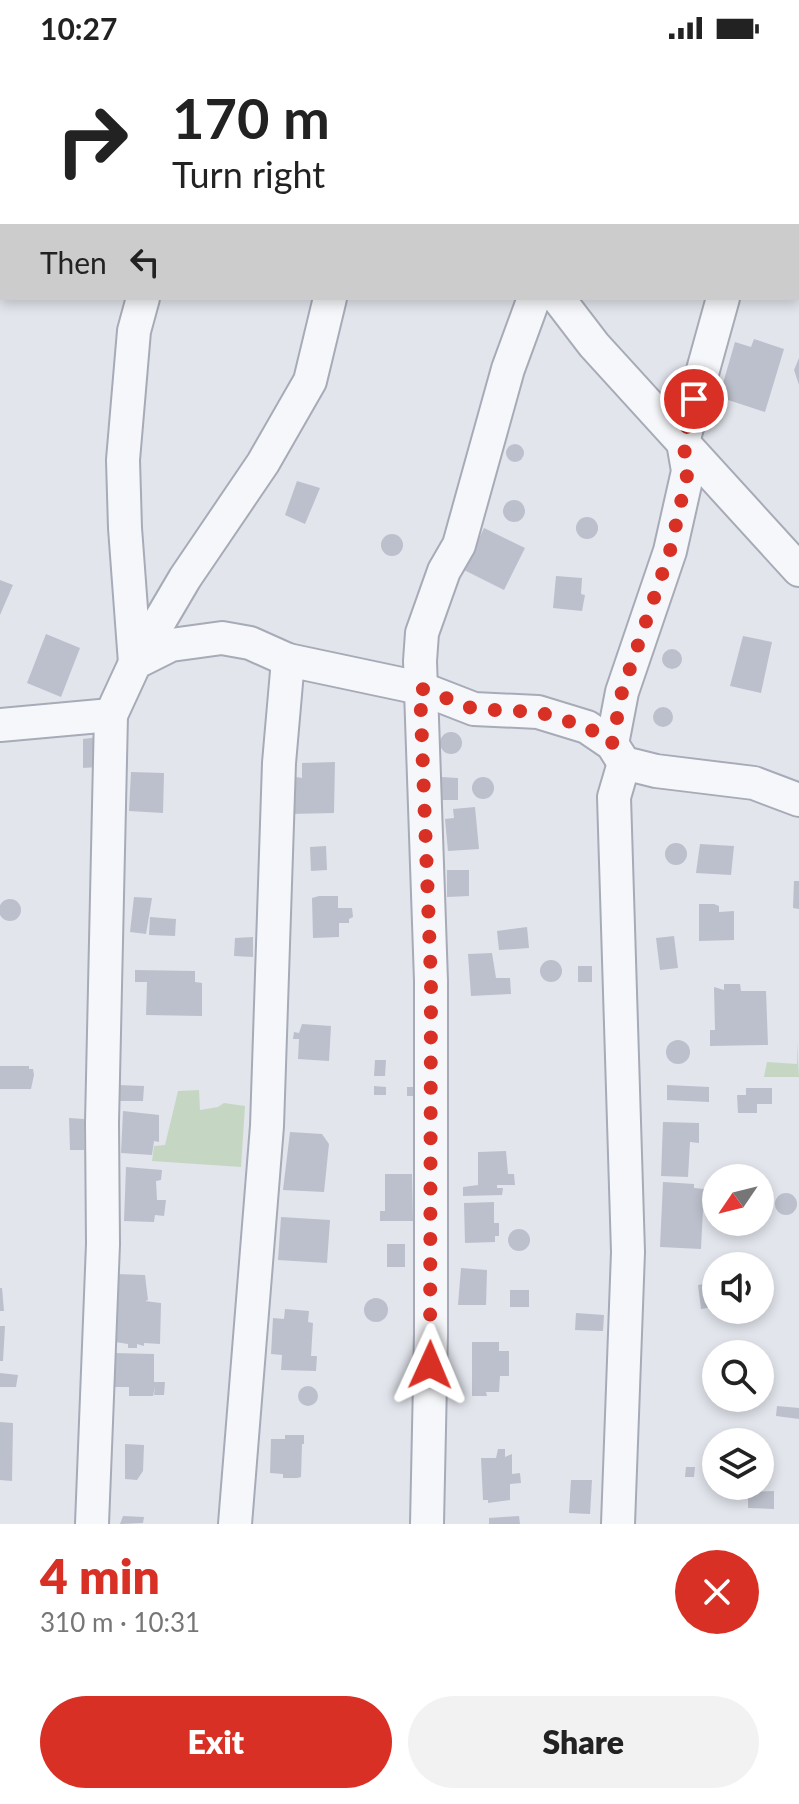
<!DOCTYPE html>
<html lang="en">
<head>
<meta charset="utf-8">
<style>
	:root { --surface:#fff; --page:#f2f2f2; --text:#222; --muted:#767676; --accent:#d93025 }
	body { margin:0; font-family:Lato,sans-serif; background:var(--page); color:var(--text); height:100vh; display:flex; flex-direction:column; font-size:30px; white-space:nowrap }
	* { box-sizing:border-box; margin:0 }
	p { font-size:26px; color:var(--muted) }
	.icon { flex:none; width:44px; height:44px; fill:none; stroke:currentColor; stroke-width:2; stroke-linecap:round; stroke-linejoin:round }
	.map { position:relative; height:1468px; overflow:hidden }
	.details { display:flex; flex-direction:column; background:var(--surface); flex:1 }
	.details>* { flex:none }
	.hud { position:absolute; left:0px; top:0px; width:800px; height:244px; box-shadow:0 4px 12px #0003; background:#fff; color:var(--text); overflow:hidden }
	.needle { width:52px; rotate:235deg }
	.fabs { position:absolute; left:702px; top:1108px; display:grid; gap:16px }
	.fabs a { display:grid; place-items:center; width:72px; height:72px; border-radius:50%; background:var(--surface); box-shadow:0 4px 12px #0003; font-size:40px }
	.pin { position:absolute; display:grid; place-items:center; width:68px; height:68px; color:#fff; margin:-34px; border:4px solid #fff; border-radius:50%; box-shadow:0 2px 8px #0007 }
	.me { position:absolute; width:88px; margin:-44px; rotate:1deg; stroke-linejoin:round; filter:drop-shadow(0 0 6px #0008) }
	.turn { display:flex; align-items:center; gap:28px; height:168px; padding:0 40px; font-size:36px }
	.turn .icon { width:104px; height:104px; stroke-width:2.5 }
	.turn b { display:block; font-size:56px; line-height:68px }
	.then { display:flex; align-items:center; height:76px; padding:0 40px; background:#0003; gap:16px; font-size:30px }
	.round { display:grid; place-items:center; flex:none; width:84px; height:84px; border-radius:42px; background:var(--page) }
	.overview { display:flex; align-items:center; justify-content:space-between; height:136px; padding:0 40px }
	h1 { font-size:48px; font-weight:800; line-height:60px; color:var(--accent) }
	.action { display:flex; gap:16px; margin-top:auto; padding:16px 40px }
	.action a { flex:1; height:92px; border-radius:48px; background:var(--accent); color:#fff; font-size:32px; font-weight:800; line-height:92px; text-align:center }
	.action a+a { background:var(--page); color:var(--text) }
	.status { display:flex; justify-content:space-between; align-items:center; height:56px; padding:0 40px; background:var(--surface); direction:ltr }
	.status svg { height:22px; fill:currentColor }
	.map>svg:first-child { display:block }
	.green { fill:#c5d7c3 }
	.building { fill:#bcc0cc }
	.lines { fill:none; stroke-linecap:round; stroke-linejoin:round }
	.minor-casing { stroke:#a7abb7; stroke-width:36 }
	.minor { stroke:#f6f7fa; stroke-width:32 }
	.route { stroke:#d93025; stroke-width:14; stroke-dasharray:0 25.2 }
</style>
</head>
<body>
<div class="status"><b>10:27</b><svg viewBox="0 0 49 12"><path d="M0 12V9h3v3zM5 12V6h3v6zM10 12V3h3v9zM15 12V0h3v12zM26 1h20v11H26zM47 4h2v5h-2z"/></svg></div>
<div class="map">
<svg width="799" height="1468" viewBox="0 0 799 1468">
	<rect width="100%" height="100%" fill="#e2e5ec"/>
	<g class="green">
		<polygon points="797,985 799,1021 764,1021 767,1006 797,1008"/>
		<polygon points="199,1034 200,1054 218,1051 224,1047 245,1050 241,1111 152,1105 154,1090 165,1089 178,1035"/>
	</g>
	<g class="building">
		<polygon points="754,283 784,293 765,356 719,341 735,286 751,291"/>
		<polygon points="799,302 799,329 794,314"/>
		<circle cx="515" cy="397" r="9"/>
		<polygon points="297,425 320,432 305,468 285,459"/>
		<circle cx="514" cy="455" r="11"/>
		<circle cx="587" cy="472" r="11"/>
		<polygon points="484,472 525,492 504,534 464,514"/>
		<circle cx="392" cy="489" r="11"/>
		<polygon points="556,520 582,522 581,538 585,539 582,555 553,552"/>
		<polygon points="0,524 13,529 0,559"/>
		<polygon points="46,578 80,592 61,641 27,627"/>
		<polygon points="743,580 772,586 761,637 730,630"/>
		<circle cx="672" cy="603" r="10"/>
		<circle cx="663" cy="661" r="10"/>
		<circle cx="451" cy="687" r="11"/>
		<polygon points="99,681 98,711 83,712 83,683"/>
		<polygon points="335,706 334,757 290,758 290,720 302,722 302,707"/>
		<polygon points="131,716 164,717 163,757 129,755"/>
		<polygon points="442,721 458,722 458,744 441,744"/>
		<circle cx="483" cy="732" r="11"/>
		<polygon points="475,751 479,793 448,795 445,763 454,762 453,753"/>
		<circle cx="676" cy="798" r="11"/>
		<polygon points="700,788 734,790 731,819 696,817"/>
		<polygon points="326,790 327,814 311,815 310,791"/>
		<polygon points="447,814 469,814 469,840 447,841"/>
		<polygon points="794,825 799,825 799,853 793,852"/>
		<polygon points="319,840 338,840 338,852 352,852 353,861 349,863 349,867 339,867 339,881 313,882 312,842"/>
		<polygon points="134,841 152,842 146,878 130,876"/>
		<circle cx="10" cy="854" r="11"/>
		<polygon points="699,848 714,848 719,850 719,856 734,855 734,884 699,885"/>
		<polygon points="150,861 176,863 175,880 149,879"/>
		<polygon points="527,871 529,892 499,894 497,875"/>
		<polygon points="674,880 678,912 660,914 656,882"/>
		<polygon points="253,881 253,901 234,900 235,882"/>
		<polygon points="492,897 496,922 510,922 511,938 471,940 468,898"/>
		<circle cx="551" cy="915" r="11"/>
		<rect x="578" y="910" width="14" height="16"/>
		<polygon points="135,914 195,915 195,926 202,927 202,960 146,959 147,926 135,926"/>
		<polygon points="724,928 740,928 741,935 766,935 768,989 710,990 710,974 715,974 714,931 724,934"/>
		<polygon points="302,968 331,970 329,1005 298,1003 299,983 293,983 294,976 299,977"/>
		<circle cx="678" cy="996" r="12"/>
		<polygon points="375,1004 386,1004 385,1020 374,1020"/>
		<polygon points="0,1010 29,1010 29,1013 33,1013 34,1019 31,1033 0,1033"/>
		<polygon points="118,1029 144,1030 143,1045 117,1045"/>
		<polygon points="667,1029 709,1031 709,1046 667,1044"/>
		<polygon points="374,1030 386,1031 386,1039 374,1039"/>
		<polygon points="407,1031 416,1031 415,1040 407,1040"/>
		<polygon points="746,1032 772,1032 772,1048 757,1048 757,1057 738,1057 737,1039 746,1039"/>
		<polygon points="123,1055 159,1059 159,1086 154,1085 152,1099 121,1097"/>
		<polygon points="69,1062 84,1063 84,1094 70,1094"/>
		<polygon points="663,1066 699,1067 699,1087 690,1086 688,1121 661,1120"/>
		<polygon points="290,1076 322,1078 329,1088 324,1136 283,1134"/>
		<polygon points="506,1095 508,1118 514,1118 515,1129 497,1129 497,1132 503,1132 502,1139 463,1140 463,1131 478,1129 478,1096"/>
		<polygon points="126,1111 162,1114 161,1124 156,1125 157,1144 166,1144 164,1160 155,1159 154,1166 124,1165"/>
		<polygon points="385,1118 412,1118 413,1165 380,1165 380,1155 385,1155"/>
		<polygon points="663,1126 694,1128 694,1132 704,1133 701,1193 660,1191"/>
		<circle cx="786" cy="1148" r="11"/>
		<polygon points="494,1146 494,1167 499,1167 499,1180 495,1180 495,1186 465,1187 464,1147"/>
		<polygon points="281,1161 330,1164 327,1207 278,1204"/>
		<circle cx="519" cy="1184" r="11"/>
		<rect x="387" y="1188" width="18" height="23"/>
		<polygon points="461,1212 487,1214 486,1249 458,1249"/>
		<polygon points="116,1218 145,1219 148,1244 145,1245 161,1247 160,1288 144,1287 144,1290 137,1288 137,1292 128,1292 128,1288 115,1286"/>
		<polygon points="716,1226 716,1238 712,1239 714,1251 701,1253 698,1229"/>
		<polygon points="0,1232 2,1232 4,1255 0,1255"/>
		<rect x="510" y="1234" width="19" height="17"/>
		<circle cx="376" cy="1254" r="12"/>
		<polygon points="285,1253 309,1255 308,1266 313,1267 311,1300 317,1300 316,1315 281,1314 282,1299 271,1298 273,1262 284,1263"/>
		<polygon points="576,1257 604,1259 603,1275 575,1274"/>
		<polygon points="0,1270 5,1270 3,1305 0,1305"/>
		<polygon points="472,1286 499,1286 499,1295 509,1295 509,1320 500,1320 499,1336 486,1336 487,1340 472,1340"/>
		<polygon points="114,1297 154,1298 154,1326 165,1326 164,1339 154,1339 155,1331 153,1340 129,1340 129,1331 114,1331"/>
		<polygon points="0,1317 18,1319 16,1331 0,1331"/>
		<circle cx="308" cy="1340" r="10"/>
		<polygon points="777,1350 799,1352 799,1363 776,1360"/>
		<polygon points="0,1366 13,1367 12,1425 0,1424"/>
		<polygon points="285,1379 304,1379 304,1388 302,1388 301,1421 297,1422 283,1422 283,1418 270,1417 271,1383 285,1383"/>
		<polygon points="125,1388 144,1389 143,1415 137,1424 125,1423"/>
		<polygon points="498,1393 505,1393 505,1401 512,1398 512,1418 520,1417 521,1427 510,1428 510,1444 488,1447 488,1444 483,1444 481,1402 496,1402"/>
		<polygon points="686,1411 695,1411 694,1421 685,1421"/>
		<polygon points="571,1424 592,1424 590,1458 569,1457"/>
		<polygon points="774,1435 774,1453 748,1452 748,1436"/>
		<polygon points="123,1460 144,1461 143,1467 120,1468"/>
		<polygon points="519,1460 520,1468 489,1468 489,1462"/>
	</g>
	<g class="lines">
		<g class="minor-casing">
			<g id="minor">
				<polyline points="99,0 103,2"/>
				<polyline points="335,0 338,2"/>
				<polyline points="20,2 21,0"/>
				<polyline points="243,2 244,0"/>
				<polyline points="383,2 383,0"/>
				<polyline points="590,2 590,0"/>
				<polyline points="792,2 793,0"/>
				<polyline points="0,49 2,42"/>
				<polyline points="558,242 594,289 799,514"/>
				<polyline points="135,607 185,522 263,407 310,325 330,242"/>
				<polyline points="135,607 125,472 123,404 134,275 143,242"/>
				<polyline points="0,669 111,659 135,607 171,589 222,582 250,587 288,604 420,632 474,653 538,656 587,671 612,688 624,707 656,715 754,727 799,744"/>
				<polyline points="612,688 622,636 670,495 688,415 683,386 723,242"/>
				<polyline points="92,1468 103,1188 102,1067 111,659"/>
				<polyline points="235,1468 267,1070 279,707 288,604"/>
				<polyline points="427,1468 431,1278 431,925 420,605 422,577 444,515 459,489 508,313 534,242"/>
				<polyline points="618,1468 628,1196 614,741 624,707"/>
			</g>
		</g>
		<use href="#minor" class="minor"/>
	</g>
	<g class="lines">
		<polyline class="route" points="430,1309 431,925 420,632 474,653 538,656 587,671 612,688 622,636 670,495 688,415 683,386 694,343"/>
	</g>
</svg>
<div class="fabs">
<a><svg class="needle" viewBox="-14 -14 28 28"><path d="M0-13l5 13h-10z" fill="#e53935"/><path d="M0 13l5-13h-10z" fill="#767676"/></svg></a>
<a><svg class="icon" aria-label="sound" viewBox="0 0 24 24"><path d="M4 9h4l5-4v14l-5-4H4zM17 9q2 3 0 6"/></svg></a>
<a><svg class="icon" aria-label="search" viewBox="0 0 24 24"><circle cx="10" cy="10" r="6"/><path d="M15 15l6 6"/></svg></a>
<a><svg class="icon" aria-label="layers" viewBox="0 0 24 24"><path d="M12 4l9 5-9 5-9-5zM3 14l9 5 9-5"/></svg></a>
</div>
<div class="pin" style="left:694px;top:343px;background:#d93025"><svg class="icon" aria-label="arrive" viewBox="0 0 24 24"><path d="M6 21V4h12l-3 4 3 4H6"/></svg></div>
<svg class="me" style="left:430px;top:1309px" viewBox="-20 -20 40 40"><path d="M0-17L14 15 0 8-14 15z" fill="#d93025" stroke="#fff" stroke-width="4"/></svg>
<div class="hud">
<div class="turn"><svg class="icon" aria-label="right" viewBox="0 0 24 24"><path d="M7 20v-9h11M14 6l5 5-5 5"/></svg><div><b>170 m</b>Turn right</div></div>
<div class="then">Then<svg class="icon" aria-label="left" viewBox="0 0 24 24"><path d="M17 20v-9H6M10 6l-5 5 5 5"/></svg></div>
</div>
</div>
<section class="details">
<div class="overview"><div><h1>4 min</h1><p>310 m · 10:31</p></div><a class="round" style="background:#d93025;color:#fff"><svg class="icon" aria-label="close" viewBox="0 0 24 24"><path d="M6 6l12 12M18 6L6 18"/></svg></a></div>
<div class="action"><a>Exit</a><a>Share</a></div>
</section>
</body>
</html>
